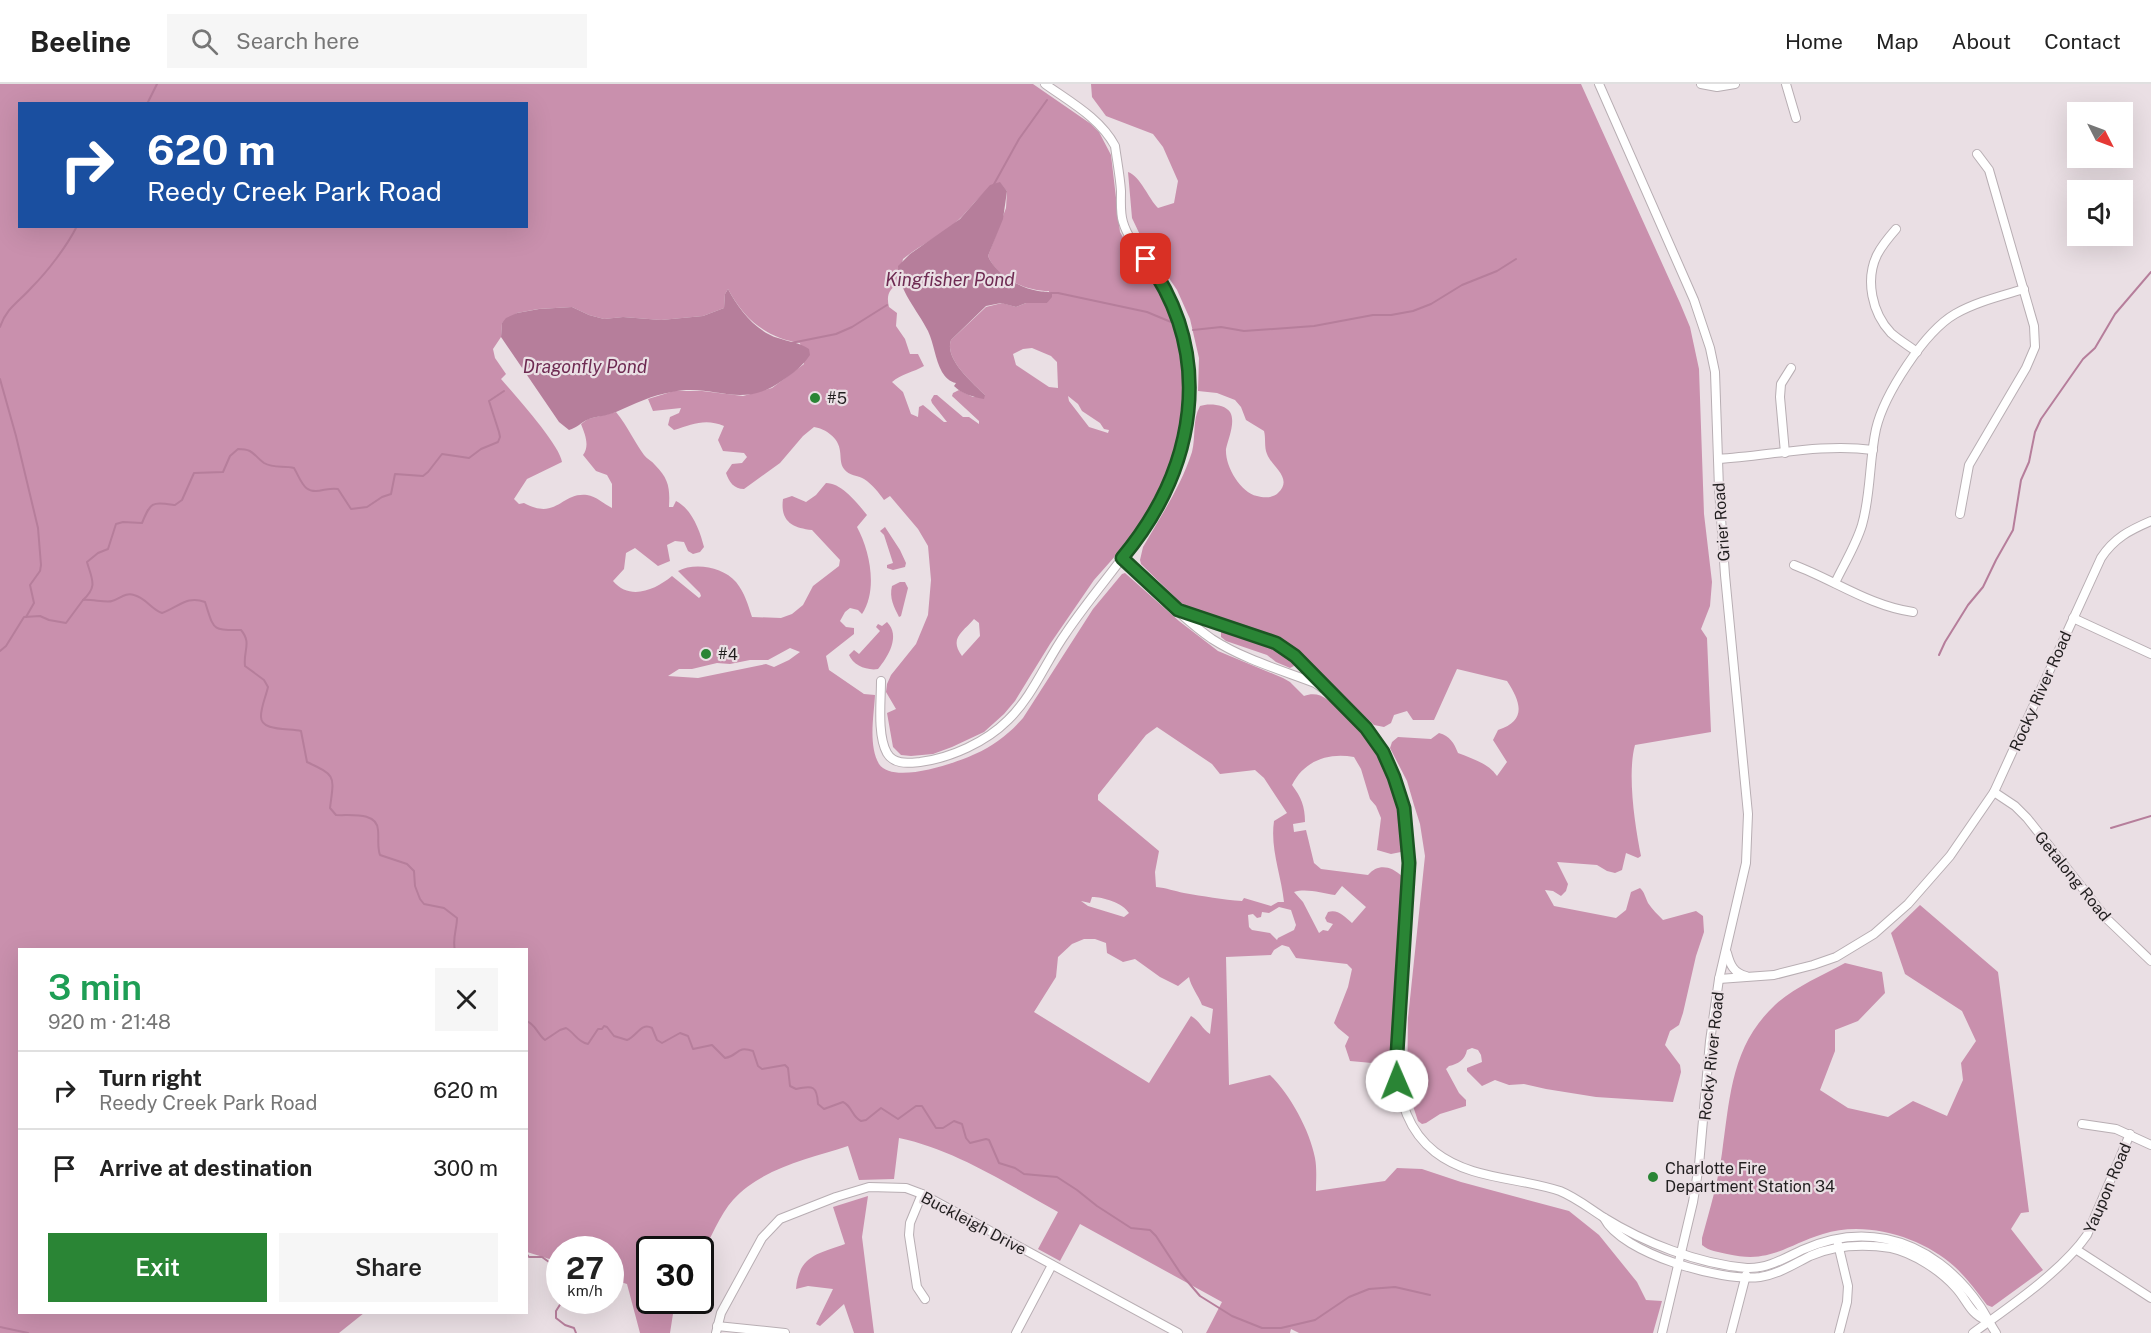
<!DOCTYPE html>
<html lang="en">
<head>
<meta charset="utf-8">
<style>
	:root { --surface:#fff; --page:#f6f6f6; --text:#222; --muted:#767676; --line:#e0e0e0; --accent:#2a8535 }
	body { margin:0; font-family:"Public Sans",sans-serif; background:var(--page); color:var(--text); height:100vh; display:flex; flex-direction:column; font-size:22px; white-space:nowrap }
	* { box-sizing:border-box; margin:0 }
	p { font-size:20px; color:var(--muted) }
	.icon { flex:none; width:33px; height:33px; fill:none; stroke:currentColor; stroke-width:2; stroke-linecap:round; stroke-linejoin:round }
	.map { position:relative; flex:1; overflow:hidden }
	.sheet { position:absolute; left:18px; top:864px; width:510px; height:366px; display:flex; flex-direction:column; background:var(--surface); border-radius:0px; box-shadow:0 6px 24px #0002 }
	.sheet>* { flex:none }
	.hud { position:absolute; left:18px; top:18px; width:510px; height:126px; border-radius:0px; box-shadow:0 6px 24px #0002; background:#1a4fa0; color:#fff; overflow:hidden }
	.needle { width:39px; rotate:132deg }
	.fabs { position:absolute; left:2067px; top:18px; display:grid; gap:12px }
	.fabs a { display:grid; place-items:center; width:66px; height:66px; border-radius:0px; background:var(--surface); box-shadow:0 6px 24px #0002; font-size:30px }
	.speed { position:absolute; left:546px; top:1152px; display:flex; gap:12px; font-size:30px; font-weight:700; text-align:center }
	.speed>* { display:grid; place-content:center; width:78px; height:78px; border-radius:50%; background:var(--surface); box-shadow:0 6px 24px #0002; line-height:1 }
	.speed small { font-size:15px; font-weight:400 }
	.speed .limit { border:3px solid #111; border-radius:9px; background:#fff; color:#111 }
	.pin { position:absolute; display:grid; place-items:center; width:51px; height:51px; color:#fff; margin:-26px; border-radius:12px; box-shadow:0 3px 9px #0006 }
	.me { position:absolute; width:66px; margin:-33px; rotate:359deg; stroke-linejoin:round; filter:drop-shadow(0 0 4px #0008) }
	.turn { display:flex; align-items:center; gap:21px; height:126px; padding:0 30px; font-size:27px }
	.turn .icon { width:78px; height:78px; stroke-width:2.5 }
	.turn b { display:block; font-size:42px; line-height:51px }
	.round { display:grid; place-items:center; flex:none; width:63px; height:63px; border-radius:0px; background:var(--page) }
	.overview { display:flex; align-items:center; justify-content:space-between; height:102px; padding:0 30px }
	h1 { font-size:36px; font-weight:600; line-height:45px; color:#1e9e55 }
	.button { display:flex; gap:12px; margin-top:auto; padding:12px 30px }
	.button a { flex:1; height:69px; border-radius:0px; background:var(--accent); color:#fff; font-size:24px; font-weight:600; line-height:69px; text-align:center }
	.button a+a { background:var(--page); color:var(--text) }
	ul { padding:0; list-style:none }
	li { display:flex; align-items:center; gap:18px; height:78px; padding:0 30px; border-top:2px solid var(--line) }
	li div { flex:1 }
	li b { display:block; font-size:22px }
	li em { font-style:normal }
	header { display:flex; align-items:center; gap:36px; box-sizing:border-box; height:84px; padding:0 30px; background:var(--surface); border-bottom:2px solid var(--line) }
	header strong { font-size:28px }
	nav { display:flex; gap:33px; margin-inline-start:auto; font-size:21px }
	.search { width:420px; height:54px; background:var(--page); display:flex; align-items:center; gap:15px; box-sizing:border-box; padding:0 21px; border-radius:0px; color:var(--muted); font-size:22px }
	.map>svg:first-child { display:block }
	.forest { fill:#c990ad; fill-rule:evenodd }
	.water { fill:#b67e9b }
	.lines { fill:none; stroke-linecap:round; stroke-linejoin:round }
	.stream { stroke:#b67e9b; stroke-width:2 }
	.minor-casing { stroke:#b8aeb3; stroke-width:10 }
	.minor { stroke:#fff; stroke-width:8 }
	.route-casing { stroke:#1b5622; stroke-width:15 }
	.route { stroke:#2a8535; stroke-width:10 }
	.poi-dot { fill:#2a8535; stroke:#eadfe4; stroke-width:2 }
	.labels { text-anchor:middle; stroke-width:4.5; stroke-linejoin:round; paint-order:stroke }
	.poi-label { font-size:16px; fill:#211e1f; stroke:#eadfe4; text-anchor:start }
	.street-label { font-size:16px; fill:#211e1f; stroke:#eadfe4 }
	.water-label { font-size:18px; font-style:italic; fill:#6e2a52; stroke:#eadfe4 }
</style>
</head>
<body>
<header>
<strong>Beeline</strong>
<div class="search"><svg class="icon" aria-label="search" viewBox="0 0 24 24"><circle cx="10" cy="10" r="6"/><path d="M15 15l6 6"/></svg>Search here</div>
<nav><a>Home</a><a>Map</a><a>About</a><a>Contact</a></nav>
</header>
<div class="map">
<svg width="2151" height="1249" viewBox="0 0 2151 1249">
	<rect width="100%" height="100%" fill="#eadfe4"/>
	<g class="forest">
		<path d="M0 0H1033L1091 40 1099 48 1111 71 1120 148 1127 160 1155 194 1172 233 1184 280 1185 315 1181 324 1180 354 1164 399 1143 437 1125 461 1094 496 1050 560 1015 617 1004 630 984 648 952 663 933 670 911 672 901 671 893 663 887 629 896 625 886 608 887 600 891 591 916 560 928 531 931 496 928 462 918 445 890 412 884 416C879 409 872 400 864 395 858 391 849 392 844 385 840 380 841 373 840 367 839 354 826 345 814 343L803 352 780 379 744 405C734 405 729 398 726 389L732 380 742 379 747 373 744 369 723 367 718 356 724 342C706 334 692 340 674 346L668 341 670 333 679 329 681 324 653 327 648 315 674 307H702L743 312 772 304 804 280 800 259C766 254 744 235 728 205L725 210 724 224 703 232 661 236 623 233 604 235 589 231 572 223 538 225 517 229 502 239 501 253 493 265 495 274 506 290 501 295C514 310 560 361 562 378L527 395 514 415 519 420 524 419C557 437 561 408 587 411 596 412 604 420 612 424V400L607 391 596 387 583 371C590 362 585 350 581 340L588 335 616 328C628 343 634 357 644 371 647 375 652 377 655 381 669 395 670 404 669 423H673L676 417C692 425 700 447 704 463L700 468 693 470 688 467 684 458 675 457 667 461 670 477 658 482 635 464 626 469 624 485 613 497C630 517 655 506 672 492L699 514 701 512 700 509 678 487C695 478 723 483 736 498 745 509 748 521 752 533L781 534 792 530 803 521 813 502 839 482 840 476 812 446C792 444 780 437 783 415L792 412 806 418 816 411 826 399C842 399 858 420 867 431L857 443C870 467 878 506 862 530L858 526 850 524 845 528 840 537 846 543 854 544V550L826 572 829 586 864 610 875 611C874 631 868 661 879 680 893 701 956 679 975 670 994 662 1010 649 1023 634L1093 525 1122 490 1125 489 1179 537 1218 567 1283 594 1290 598 1304 612C1319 606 1329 616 1340 626 1352 637 1364 649 1374 663 1392 688 1404 737 1401 768L1391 770 1377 766 1381 734 1376 722 1370 715 1361 685 1354 673C1328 668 1304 677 1292 701 1301 713 1305 722 1305 738L1293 740 1294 748 1306 746 1314 779 1321 785 1368 791C1378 779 1391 782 1402 792L1395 934 1390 974 1388 978 1383 980 1350 977 1345 962 1349 953 1338 944 1334 939 1348 903 1352 885 1347 880 1296 874 1289 863 1282 861 1274 866 1271 871 1226 873 1229 1001 1270 991C1290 1010 1310 1047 1315 1074 1317 1084 1316 1097 1316 1107L1385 1097 1397 1084 1422 1085 1461 1098 1569 1127 1599 1151 1637 1198 1646 1216 1662 1217 1653 1249H1299L1291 1245 1290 1249H1206L1222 1218 1080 1140 1060 1177 1038 1165 1058 1128C1007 1100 956 1066 899 1054L894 1095 859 1096 848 1062C808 1075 762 1084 733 1116 720 1130 710 1156 701 1172L700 1166H650V1216L675 1217 670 1249H640L627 1200 611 1195 610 1166H560L559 1178 527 1168 526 866H20V1228L364 1229 339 1249H0ZM20 20H526V142H20ZM1000 99 1007 107 1006 124 988 172C997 194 1026 207 1049 207L1047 219H1026L1016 223 1002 219 986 223 951 256C944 275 973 299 985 311L973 313 959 306 953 309 952 312 979 337V340L969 333H963L937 311H934L931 316 932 319 947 338H944L923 321 919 323 918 333 911 330 903 308 892 298C901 290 914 288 924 282L918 270H910L905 255 896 242 897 229 889 223C886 211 889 205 900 198L899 193 903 175C919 162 938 153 954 140 971 126 980 107 1000 99ZM1032 264 1051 272 1057 278 1058 304 1049 303 1016 281 1013 270 1023 265ZM1068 312 1078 320 1082 327 1100 339 1104 345 1109 346 1108 349 1089 343 1069 317ZM974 535 979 539 980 552 962 572C949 554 962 549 974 535ZM790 564 800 568 789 576 774 583 766 580 698 594 668 592 679 585H692L717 579 730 580 750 576H768ZM1157 643 1212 680 1220 690 1255 686 1264 694 1287 729 1274 737C1270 765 1281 790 1284 818H1278L1271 822 1244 814 1242 817C1223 816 1203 812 1184 809 1174 807 1167 804 1156 803L1155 788 1159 767 1098 716V711L1146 651ZM1342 802 1366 823 1352 839C1344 832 1338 825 1328 828L1325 834 1327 838 1333 840 1328 847 1323 846 1319 849 1303 818 1294 808C1306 804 1322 809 1335 811ZM1092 813C1103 813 1123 819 1129 829L1124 833 1088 822 1081 817 1090 819ZM1279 823 1291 826 1296 841 1294 846 1278 854 1277 856 1270 849 1252 846 1249 843 1248 831 1253 830 1257 834 1261 833 1262 828 1269 829ZM1084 855H1095L1106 859 1107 869 1123 878 1135 875 1160 893 1178 902 1189 893C1191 903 1198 911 1202 921L1213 925 1210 950C1202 945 1200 937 1191 932L1149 999 1034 928 1056 893 1058 873 1072 860Z"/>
		<path d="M1091 0H1581L1680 219 1690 243 1699 285 1704 430 1712 498 1710 522 1701 545 1707 554 1711 648 1635 661C1627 690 1635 742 1641 772L1638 774 1626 769 1622 786 1615 789 1607 787 1597 781 1557 778 1568 800 1566 807 1561 812 1553 807 1545 806 1554 822 1616 834 1626 826 1631 808 1640 804C1645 809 1645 813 1648 819 1652 825 1658 831 1663 836L1696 827 1703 832 1704 848 1696 872 1683 929 1679 941 1670 947 1665 961 1680 981 1681 988 1673 1018 1596 1013 1546 1005 1524 1000 1509 1001 1495 996 1482 1002 1467 987V984L1482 978 1481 971 1478 966 1472 964 1467 966C1465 976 1458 980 1449 982L1446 985 1459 1009 1466 1016V1022L1440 1030 1426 1039 1422 1040 1418 1037 1407 1004 1408 934 1425 772 1420 740 1414 721 1407 697 1390 664 1392 658 1398 653 1431 655 1439 649C1450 652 1454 659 1458 669 1473 675 1488 679 1497 692L1507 678 1493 656 1498 646C1527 637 1521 618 1507 597L1457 585 1434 636H1413L1407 627 1394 631 1391 639 1384 643 1374 641 1299 570 1279 557 1196 527 1181 519 1141 480 1140 476 1143 463C1161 432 1181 402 1192 368 1196 353 1192 336 1200 322 1208 319 1225 320 1230 328 1236 338 1228 355 1226 365 1225 382 1240 408 1257 412 1264 414 1273 414 1278 409 1294 394 1271 382 1267 370 1264 363 1266 354 1264 347L1246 336 1241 323 1235 316 1217 309 1198 307 1199 274 1190 235 1177 206 1141 153 1132 134 1128 88C1141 93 1148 114 1158 124L1174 119 1178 97 1163 63 1153 50 1106 32 1092 13Z"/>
		<polygon points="885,443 900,466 906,479 905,483 893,486 887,484 887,481 893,479 884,451 880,447"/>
		<path d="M900 498H905L908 504 901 532 899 533C894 523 889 514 892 502Z"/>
		<path d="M887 538C901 552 888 573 878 585 867 587 853 581 849 571L854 566 859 570 880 547 876 543 878 540 882 542Z"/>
		<path d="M1226 547C1244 553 1288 562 1294 582L1290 584 1276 578 1267 571 1226 557 1221 553V548Z"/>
		<path d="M1920 821 1998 888 2029 1128 2021 1129 2011 1145 2043 1186 1992 1223 1987 1221C1977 1208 1967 1194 1955 1183 1922 1153 1866 1136 1823 1150 1784 1162 1771 1180 1727 1170 1718 1168 1709 1167 1702 1161V1154C1710 1125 1718 1098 1722 1069 1730 1014 1731 962 1775 921 1794 903 1822 892 1845 879L1882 888 1885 909 1858 937 1835 946V967L1820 1006 1848 1024 1888 1033 1913 1017 1947 1032 1963 996 1961 979 1976 957 1962 927 1905 890 1891 849Z"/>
		<path d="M868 1112 862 1153 874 1249H854L844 1220 820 1242 816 1240 833 1205 808 1202 796 1205C799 1171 818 1170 845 1160L833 1123Z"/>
	</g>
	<g class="water">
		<path d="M1000 98 1007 107 1003 135 988 172C995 189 1019 204 1038 207 1043 208 1047 207 1052 209V213L1047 219H1026L1016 223 1001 219 986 222 951 256C944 275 973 299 985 311L984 315C973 313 962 310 954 302L956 299C950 298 945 293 942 288 935 275 934 260 928 247 917 225 899 208 898 182L910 170 960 135 990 101Z"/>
		<path d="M728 205C738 224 755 247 778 254 789 258 799 258 809 265L810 271C803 281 794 289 783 296 741 327 715 299 672 308 652 311 634 320 616 328 607 332 597 332 589 335 581 338 577 344 569 346L559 338 501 253 502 239 506 234 517 229 539 225 572 223 589 231 604 235 623 233 661 236 703 232 724 224 725 210Z"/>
	</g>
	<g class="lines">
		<g class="stream">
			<polyline points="147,20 157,0"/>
			<polyline points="993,102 1019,55 1047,16"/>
			<polyline points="1051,209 1058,209 1147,228 1171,238"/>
			<path d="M0 243C7 223 19 218 32 203 48 187 67 162 77 142"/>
			<polyline points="1193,246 1221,243 1244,247 1314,242 1373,231 1391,231 1413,227 1431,220 1462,201 1497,187 1516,175"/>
			<polyline points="791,259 836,250 852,243 887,221"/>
			<polyline points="0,295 16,352 38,444 41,481 40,487 30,501 34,519 26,533"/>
			<path d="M83 516C98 502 92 496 87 478L98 469 108 465 116 440 123 438 142 439C151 417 152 418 175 421L182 416 194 389 223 388 230 372 238 365C254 365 253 371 264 379 274 385 284 381 294 384 302 398 304 411 323 406 329 405 332 404 338 405L351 425 367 423 382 413 391 410 395 390 423 392 428 388 442 370 469 374 481 365 498 358 500 353 499 348 489 317 504 307"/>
			<path d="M0 567 6 562 24 533 40 532 49 536 66 539 83 516C91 515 107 519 112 517 120 515 125 508 134 511 146 514 151 525 162 529 179 523 187 511 205 518 214 545 211 547 241 546 252 559 243 567 245 582L264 596 268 603C266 612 261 623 261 632 260 648 290 644 301 647L307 678C337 692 334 692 330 724L336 731C349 732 377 727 378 746 379 755 377 763 380 771L407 780 414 787 415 802 420 815 424 820 444 824 457 834C457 845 452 855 455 866"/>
			<polyline points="1939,571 1945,558 1968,521 1983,503 1996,476 2013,446 2021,396 2029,378 2035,348 2041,335 2083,275 2095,264 2115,230 2151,188"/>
			<polyline points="2111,744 2151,732"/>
			<path d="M526 937C535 939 538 951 545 956L560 946 566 944C575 949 577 958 588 960L598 945H602L604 942 607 943 614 952 627 956C637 952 641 938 652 944L657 956 662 959 680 949 688 952 693 965 712 961 725 974C739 972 736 961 753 967L758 982 762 985 785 981 788 984 790 1002 796 1005C813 1001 817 1002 818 1020L824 1025 843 1018C852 1022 852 1033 861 1037L866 1036 881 1024 898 1035 916 1022H922L936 1044H943L954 1037 962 1040 966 1054 970 1059 986 1055 989 1056 999 1079 1015 1084 1024 1090 1057 1093 1077 1106 1097 1122 1131 1144 1150 1146 1156 1152 1181 1190 1200 1212 1232 1232 1262 1244H1281L1315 1236 1349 1213 1369 1205 1395 1203 1430 1211"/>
			<polyline points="526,1169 529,1173 542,1173 549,1178 551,1182 548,1195 560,1205"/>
			<polyline points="563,1216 556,1227 556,1234 565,1241 574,1244 576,1249"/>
			<polyline points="0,1243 28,1249"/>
		</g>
		<g class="minor-casing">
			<g id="minor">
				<polyline points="1599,0 1694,216 1710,264 1715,288 1719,405 1725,491 1748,730 1746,779 1719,895 1710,957 1699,1081 1693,1118 1662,1249"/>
				<polyline points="1701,0 1717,3 1735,0"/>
				<polyline points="1786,0 1796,34"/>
				<path d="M1896 145C1889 153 1882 161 1877 171 1865 196 1872 229 1891 249 1899 256 1909 262 1917 268"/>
				<polyline points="1785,369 1780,313 1781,300 1791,284"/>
				<path d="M1718 375C1769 372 1821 359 1873 366"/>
				<polyline points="1960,430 1969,381 2026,284 2035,263 2034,242 1989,86 1977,70"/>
				<path d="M1122 474C1152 501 1179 532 1212 555 1243 575 1281 586 1315 599L1322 604"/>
				<path d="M1794 481C1834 496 1870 522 1913 528"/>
				<path d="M1835 499C1844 480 1856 461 1862 441 1871 410 1869 377 1876 345 1884 311 1924 248 1955 230 1976 218 2001 212 2024 205"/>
				<path d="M1178 526 1276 559 1295 572 1366 644 1383 668 1404 724 1409 779 1396 985C1400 1017 1408 1047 1435 1068 1471 1096 1518 1093 1560 1107 1575 1113 1589 1124 1603 1133 1643 1158 1698 1180 1747 1184 1767 1185 1785 1174 1802 1166 1829 1154 1857 1149 1886 1155 1926 1163 1958 1190 1980 1222 1986 1231 1990 1240 1996 1249"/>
				<polyline points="2073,534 2151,570"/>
				<path d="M881 597C881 617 877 651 887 669 894 681 908 679 920 678 951 674 986 658 1008 636 1033 612 1046 577 1066 549 1107 488 1164 435 1183 362 1198 306 1187 241 1158 191 1147 174 1129 159 1123 138 1120 129 1121 117 1121 107 1120 92 1117 77 1115 62 1100 34 1070 18 1045 0"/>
				<polyline points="1994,708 2015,722 2027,734 2107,835 2151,877"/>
				<path d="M1727 869C1730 881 1734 889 1746 892"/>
				<path d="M1719 895 1774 891 1813 881 1836 873 1874 850 1908 820 1950 772 1994 708 2101 474C2114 454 2130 446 2151 437"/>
				<polyline points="2082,1040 2116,1045 2151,1061"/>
				<polyline points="922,1110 910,1139 909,1151 917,1203 925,1215"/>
				<path d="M1604 1134C1622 1170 1722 1198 1760 1193 1779 1190 1794 1180 1810 1172 1835 1161 1864 1160 1891 1164 1914 1169 1941 1187 1956 1204 1967 1216 1970 1230 1986 1236"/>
				<polyline points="1838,1160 1848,1202 1847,1218 1839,1249"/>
				<polyline points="2077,1166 2151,1214"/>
				<polyline points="717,1242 785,1249"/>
				<polyline points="716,1249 721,1229 762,1154 780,1135 836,1113 869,1103 906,1104 922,1110 1178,1249"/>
				<polyline points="1016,1249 1052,1181"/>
				<polyline points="1731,1249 1746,1191"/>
				<path d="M1973 1249C2009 1223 2062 1187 2087 1151L2130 1050"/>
			</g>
		</g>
		<use href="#minor" class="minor"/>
	</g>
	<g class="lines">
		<g class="route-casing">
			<path id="route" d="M1146 175C1216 272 1196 385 1122 474L1178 526 1276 559 1295 572 1366 644 1383 668 1394 693 1404 724 1409 779 1396 985 1397 997"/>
		</g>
		<use href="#route" class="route"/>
	</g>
	<g class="poi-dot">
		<circle cx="815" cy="314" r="6"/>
		<circle cx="706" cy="570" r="6"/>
		<circle cx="1653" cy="1093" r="6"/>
	</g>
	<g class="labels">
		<g class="poi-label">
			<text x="827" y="320">#5</text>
			<text x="718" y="576">#4</text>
			<text x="1665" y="1090">Charlotte Fire<tspan x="1665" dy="18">Department Station 34</tspan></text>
		</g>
		<g class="street-label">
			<text transform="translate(1721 438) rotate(-94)" y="6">Grier Road</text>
			<text transform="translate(2040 607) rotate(-66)" y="6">Rocky River Road</text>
			<text transform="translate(2073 792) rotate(51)" y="6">Getalong Road</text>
			<text transform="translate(1711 972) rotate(-84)" y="6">Rocky River Road</text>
			<text transform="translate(2107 1104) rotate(-67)" y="6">Yaupon Road</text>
			<text transform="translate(974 1139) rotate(28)" y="6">Buckleigh Drive</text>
		</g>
		<g class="water-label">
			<text x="950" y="202">Kingfisher Pond</text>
			<text x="585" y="289">Dragonfly Pond</text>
		</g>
	</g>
</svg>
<div class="fabs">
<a><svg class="needle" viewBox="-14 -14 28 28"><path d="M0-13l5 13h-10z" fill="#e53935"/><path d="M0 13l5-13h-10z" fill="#767676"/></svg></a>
<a><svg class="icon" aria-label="sound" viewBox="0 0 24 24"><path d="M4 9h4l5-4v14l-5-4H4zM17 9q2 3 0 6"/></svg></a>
</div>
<div class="speed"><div>27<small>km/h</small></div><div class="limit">30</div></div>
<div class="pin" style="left:1146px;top:175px;background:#d93025"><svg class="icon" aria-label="arrive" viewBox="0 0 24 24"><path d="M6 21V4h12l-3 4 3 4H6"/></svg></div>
<svg class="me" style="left:1397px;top:997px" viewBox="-20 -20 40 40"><circle r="19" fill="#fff"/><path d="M0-13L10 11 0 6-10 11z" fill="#2a8535"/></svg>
<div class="hud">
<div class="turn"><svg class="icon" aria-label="right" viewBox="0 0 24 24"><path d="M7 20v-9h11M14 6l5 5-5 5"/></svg><div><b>620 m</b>Reedy Creek Park Road</div></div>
</div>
<section class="sheet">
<div class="overview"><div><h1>3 min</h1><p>920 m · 21:48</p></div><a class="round"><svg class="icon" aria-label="close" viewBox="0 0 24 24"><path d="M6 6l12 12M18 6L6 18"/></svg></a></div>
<ul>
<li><svg class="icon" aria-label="right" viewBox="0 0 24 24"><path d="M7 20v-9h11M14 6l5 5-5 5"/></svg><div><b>Turn right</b><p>Reedy Creek Park Road</p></div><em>620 m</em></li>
<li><svg class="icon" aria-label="arrive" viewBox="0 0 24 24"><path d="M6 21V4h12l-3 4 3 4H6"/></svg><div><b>Arrive at destination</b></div><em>300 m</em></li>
</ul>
<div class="button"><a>Exit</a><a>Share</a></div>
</section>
</div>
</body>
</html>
